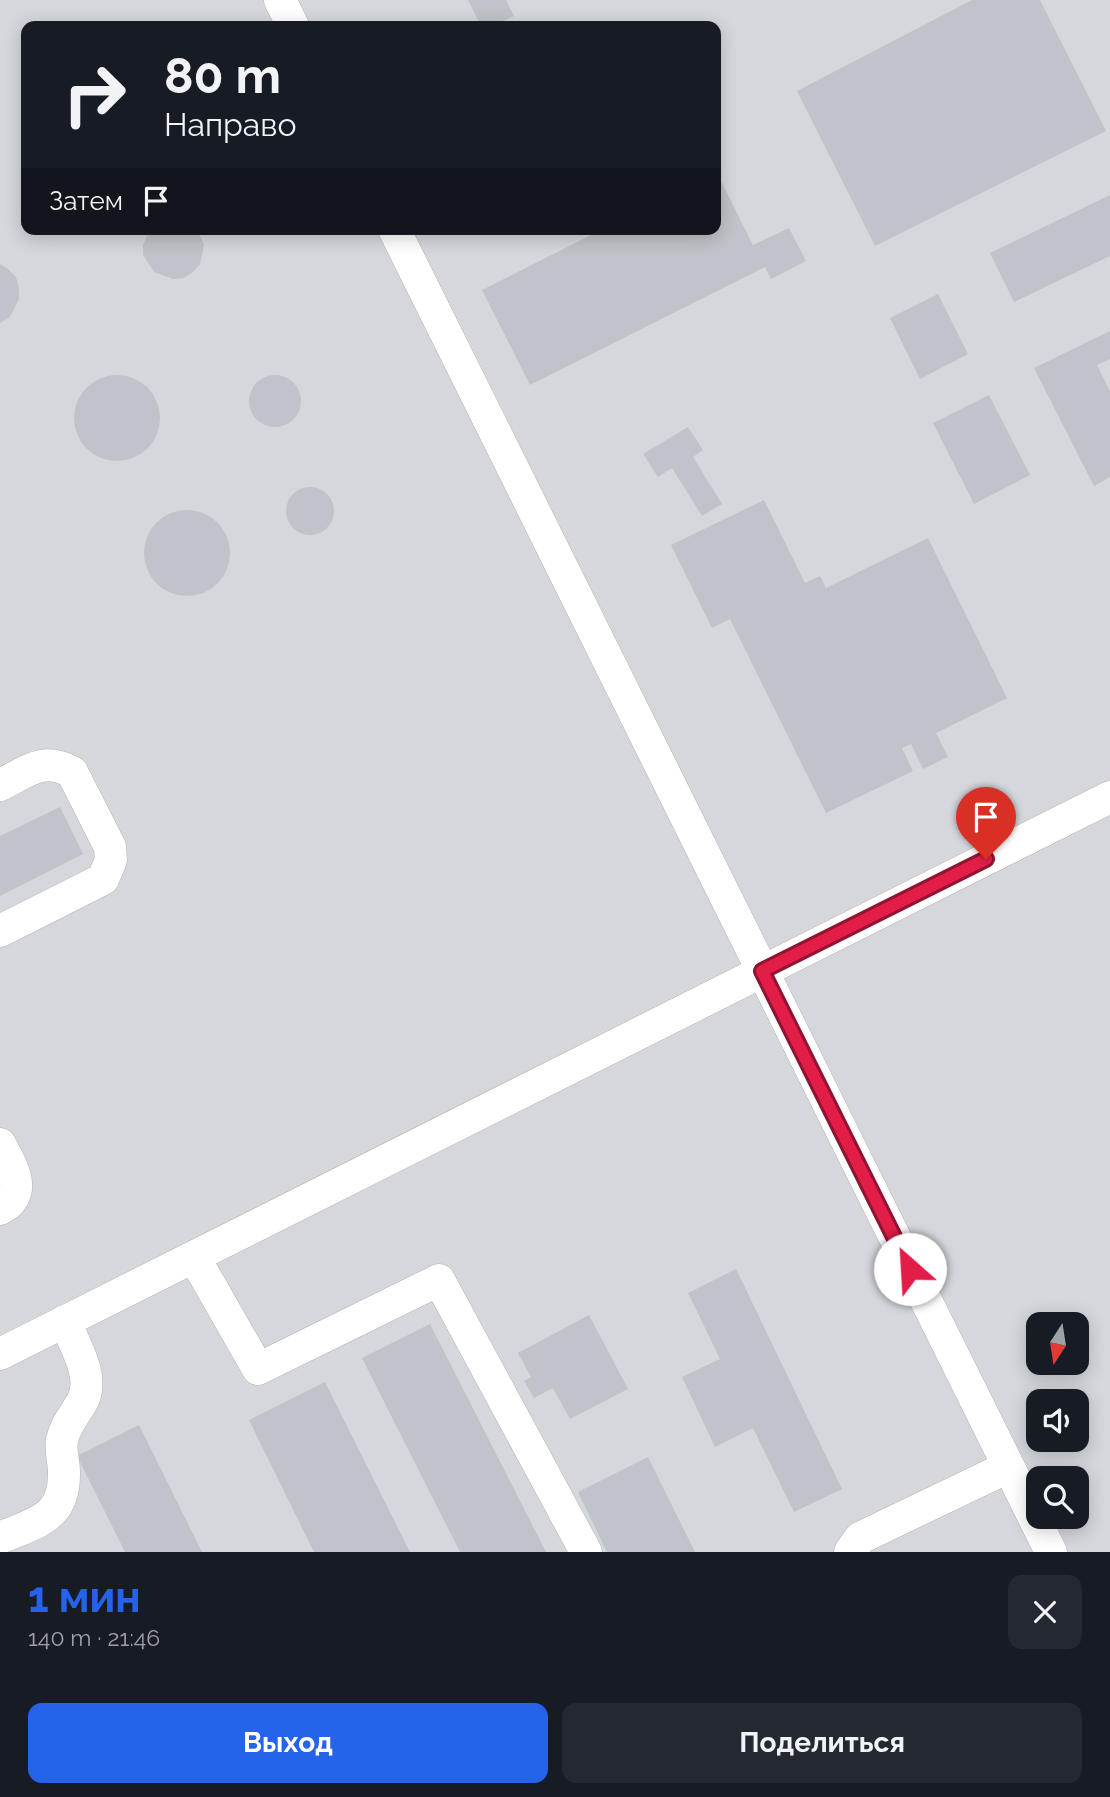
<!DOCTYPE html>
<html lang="ru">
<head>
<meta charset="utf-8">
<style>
	:root { --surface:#171b24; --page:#242831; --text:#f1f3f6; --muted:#9ea1a6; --accent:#2563eb }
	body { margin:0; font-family:Raleway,sans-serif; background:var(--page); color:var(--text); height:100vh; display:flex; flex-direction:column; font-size:26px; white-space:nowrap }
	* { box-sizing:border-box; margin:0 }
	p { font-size:23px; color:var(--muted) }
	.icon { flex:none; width:38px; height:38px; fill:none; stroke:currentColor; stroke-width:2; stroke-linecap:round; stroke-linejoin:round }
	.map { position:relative; height:1552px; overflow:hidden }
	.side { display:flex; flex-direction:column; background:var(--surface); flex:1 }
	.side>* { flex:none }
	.top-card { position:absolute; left:21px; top:21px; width:700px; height:214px; border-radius:14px; box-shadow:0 4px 18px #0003; background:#171b24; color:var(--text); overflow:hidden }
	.needle { width:46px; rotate:192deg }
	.controls { position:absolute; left:1026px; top:1312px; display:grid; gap:14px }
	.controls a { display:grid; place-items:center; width:63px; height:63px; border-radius:14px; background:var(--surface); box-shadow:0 4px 18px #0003; font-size:35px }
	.pin { position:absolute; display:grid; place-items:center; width:60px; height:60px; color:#fff; margin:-72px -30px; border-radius:50% 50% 50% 0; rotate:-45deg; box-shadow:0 0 7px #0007 }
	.pin .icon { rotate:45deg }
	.me { position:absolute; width:77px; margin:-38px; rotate:334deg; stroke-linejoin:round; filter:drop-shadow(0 0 5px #0008) }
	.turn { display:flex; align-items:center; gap:24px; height:147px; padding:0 28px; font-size:32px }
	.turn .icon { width:91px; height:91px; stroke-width:2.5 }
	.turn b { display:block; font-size:49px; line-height:60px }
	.then { display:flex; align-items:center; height:66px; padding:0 28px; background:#0003; gap:14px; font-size:26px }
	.round { display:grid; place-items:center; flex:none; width:74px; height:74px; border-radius:14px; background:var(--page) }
	.head { display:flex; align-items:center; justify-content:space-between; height:119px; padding:0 28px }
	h1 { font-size:42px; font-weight:700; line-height:52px; color:var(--accent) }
	.action { display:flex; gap:14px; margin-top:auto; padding:14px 28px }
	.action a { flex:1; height:80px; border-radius:14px; background:var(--accent); color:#fff; font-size:28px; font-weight:700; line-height:80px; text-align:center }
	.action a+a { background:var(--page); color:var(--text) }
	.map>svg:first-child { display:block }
	.industrial { fill:#d6d7dd; fill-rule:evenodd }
	.building { fill:#c0c3c9 }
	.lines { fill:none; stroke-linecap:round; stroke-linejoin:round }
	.minor-casing { stroke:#b6b4af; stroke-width:33 }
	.minor { stroke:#fff; stroke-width:32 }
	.route-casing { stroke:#92132f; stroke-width:18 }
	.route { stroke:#e11d48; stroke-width:12 }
</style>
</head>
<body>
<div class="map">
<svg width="1110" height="1552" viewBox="0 0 1110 1552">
	<rect width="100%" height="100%" fill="#e4e6ee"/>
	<path class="industrial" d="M0 0H1110V1552H0ZM26 26H716V229H26ZM1038 1325H1076V1363H1038ZM1038 1402H1076V1440H1038ZM1038 1479H1076V1517H1038Z"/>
	<g class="building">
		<polygon points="468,0 506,0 514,16 492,26 481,26"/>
		<polygon points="972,0 1040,0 1106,131 875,246 797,91"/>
		<polygon points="716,171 753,245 789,228 806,261 771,279 765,267 530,385 482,290 603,229 716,229"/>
		<polygon points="1110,195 1110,256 1014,302 990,253"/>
		<polygon points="150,229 197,229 204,245 200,264 193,272 184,278 173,279 154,272 143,255 143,245"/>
		<polygon points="0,264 8,269 16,277 19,288 19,299 10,317 0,323"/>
		<polygon points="938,294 968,354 920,379 890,318"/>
		<polygon points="1110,331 1110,359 1097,365 1110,391 1110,477 1094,486 1034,368"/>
		<circle cx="117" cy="418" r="43"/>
		<circle cx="275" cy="401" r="26"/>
		<polygon points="989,395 1030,475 974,504 933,423"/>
		<polygon points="688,427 703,450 693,457 722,504 702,516 672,468 658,477 643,454"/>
		<circle cx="310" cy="511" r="24"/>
		<polygon points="764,500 805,583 820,576 826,588 928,538 1007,698 936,733 948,757 923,769 911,744 902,748 913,771 826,813 730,619 712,628 671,545"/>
		<circle cx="187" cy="553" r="43"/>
		<polygon points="60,807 83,854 0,896 0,836"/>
		<polygon points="736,1269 842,1489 794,1512 753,1428 715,1447 682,1377 720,1359 688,1293"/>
		<polygon points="589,1315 628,1389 570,1419 553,1388 534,1398 524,1381 531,1377 518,1353"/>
		<polygon points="430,1324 546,1552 460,1552 362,1358"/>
		<polygon points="325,1382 410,1552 314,1552 249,1420"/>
		<polygon points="139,1425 202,1552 125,1552 77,1456"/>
		<polygon points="648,1457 695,1552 607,1552 578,1492"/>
	</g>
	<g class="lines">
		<g class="minor-casing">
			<g id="minor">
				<polyline points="280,0 293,26"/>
				<polyline points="394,229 1051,1552"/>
				<path d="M0 785C27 772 42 756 72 772L110 847 111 860 103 879 0 931"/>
				<path d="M0 1144C11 1165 30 1194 0 1209"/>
				<polyline points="194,1257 258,1369 439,1280 586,1552"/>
				<polyline points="0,1354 1110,797"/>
				<path d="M0 1538C36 1522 65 1519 64 1472 64 1462 60 1450 62 1440 65 1426 75 1414 82 1402 96 1378 74 1344 65 1321"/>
				<polyline points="850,1552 860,1538 1008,1467"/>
			</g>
		</g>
		<use href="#minor" class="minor"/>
	</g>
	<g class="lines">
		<g class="route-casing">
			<polyline id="route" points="910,1269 762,971 986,859"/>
		</g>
		<use href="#route" class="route"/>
	</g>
</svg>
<div class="controls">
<a><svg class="needle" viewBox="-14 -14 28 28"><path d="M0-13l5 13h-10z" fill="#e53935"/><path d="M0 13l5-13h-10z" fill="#9ea1a6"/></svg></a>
<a><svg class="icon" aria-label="sound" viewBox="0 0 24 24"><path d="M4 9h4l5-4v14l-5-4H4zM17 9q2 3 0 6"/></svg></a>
<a><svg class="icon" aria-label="search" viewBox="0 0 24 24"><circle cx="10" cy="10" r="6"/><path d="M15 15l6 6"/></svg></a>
</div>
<div class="pin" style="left:986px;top:859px;background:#d93025"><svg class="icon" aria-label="arrive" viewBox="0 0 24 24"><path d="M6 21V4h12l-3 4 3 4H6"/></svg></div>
<svg class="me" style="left:910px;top:1269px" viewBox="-20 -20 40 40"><circle r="19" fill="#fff"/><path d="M0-13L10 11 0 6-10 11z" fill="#e11d48"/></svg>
<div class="top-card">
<div class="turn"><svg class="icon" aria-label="right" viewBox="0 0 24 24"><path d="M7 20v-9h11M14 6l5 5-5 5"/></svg><div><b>80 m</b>Направо</div></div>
<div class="then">Затем<svg class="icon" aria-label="arrive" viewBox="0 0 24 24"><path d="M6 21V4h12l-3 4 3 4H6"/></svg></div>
</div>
</div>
<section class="side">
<div class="head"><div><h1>1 мин</h1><p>140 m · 21:46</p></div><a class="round"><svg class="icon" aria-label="close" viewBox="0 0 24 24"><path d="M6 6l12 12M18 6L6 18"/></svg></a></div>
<div class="action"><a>Выход</a><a>Поделиться</a></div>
</section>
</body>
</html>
